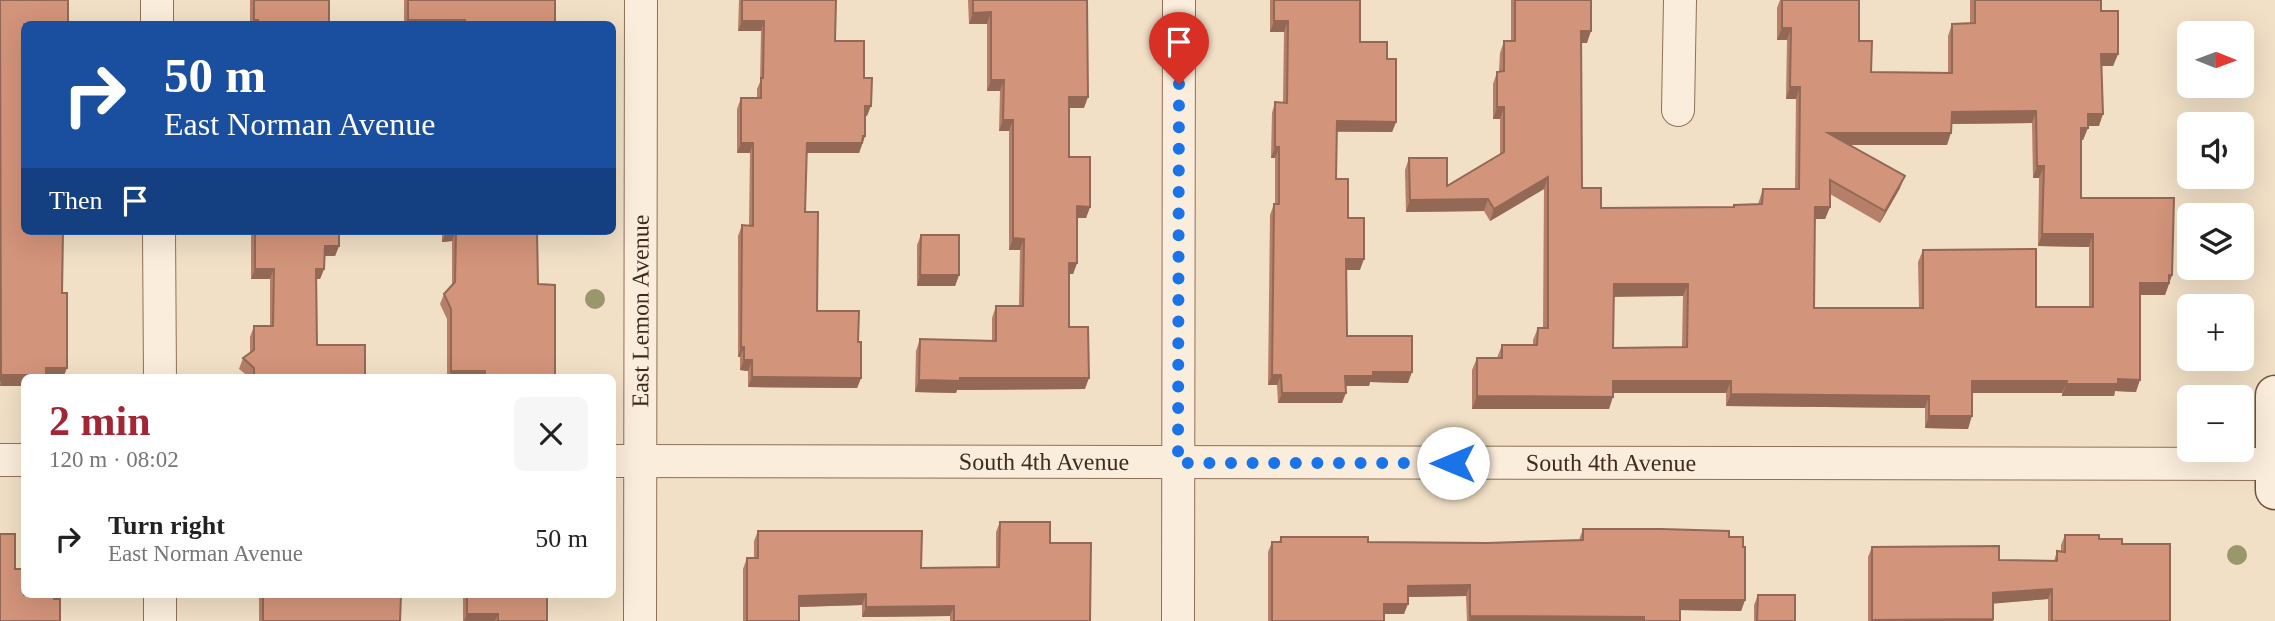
<!DOCTYPE html>
<html lang="en">
<head>
<meta charset="utf-8">
<style>
	:root { --surface:#fff; --page:#f6f6f6; --text:#222; --muted:#767676; --accent:#a22636 }
	body { margin:0; font-family:Georgia,serif; background:var(--page); color:var(--text); height:100vh; display:flex; flex-direction:column; font-size:26px; white-space:nowrap }
	* { box-sizing:border-box; margin:0 }
	p { font-size:23px; color:var(--muted) }
	.icon { flex:none; width:38px; height:38px; fill:none; stroke:currentColor; stroke-width:2; stroke-linecap:round; stroke-linejoin:round }
	.map { position:relative; flex:1; overflow:hidden }
	.panel { position:absolute; left:21px; top:374px; width:595px; height:224px; display:flex; flex-direction:column; background:var(--surface); border-radius:10px; box-shadow:0 7px 28px #0002 }
	.panel>* { flex:none }
	.banner { position:absolute; left:21px; top:21px; width:595px; height:214px; border-radius:10px; box-shadow:0 7px 28px #0002; background:#1a4fa0; color:#fff; overflow:hidden }
	.needle { width:46px; rotate:91deg }
	.fabs { position:absolute; left:2177px; top:21px; display:grid; gap:14px }
	.fabs a { display:grid; place-items:center; width:77px; height:77px; border-radius:10px; background:var(--surface); box-shadow:0 7px 28px #0002; font-size:35px }
	.pin { position:absolute; display:grid; place-items:center; width:60px; height:60px; color:#fff; margin:-72px -30px; border-radius:50% 50% 50% 0; rotate:-45deg; box-shadow:0 0 7px #0007 }
	.pin .icon { rotate:45deg }
	.me { position:absolute; width:77px; margin:-38px; rotate:270deg; stroke-linejoin:round; filter:drop-shadow(0 0 5px #0008) }
	.turn { display:flex; align-items:center; gap:24px; height:147px; padding:0 28px; font-size:32px }
	.turn .icon { width:91px; height:91px; stroke-width:2.5 }
	.turn b { display:block; font-size:49px; line-height:60px }
	.then { display:flex; align-items:center; height:66px; padding:0 28px; background:#0003; gap:14px; font-size:26px }
	.round { display:grid; place-items:center; flex:none; width:74px; height:74px; border-radius:10px; background:var(--page) }
	.summary { display:flex; align-items:center; justify-content:space-between; height:119px; padding:0 28px }
	h1 { font-size:42px; font-weight:700; line-height:52px; color:var(--accent) }
	ul { padding:0; list-style:none }
	li { display:flex; align-items:center; gap:21px; height:91px; padding:0 28px }
	li div { flex:1 }
	li b { display:block; font-size:26px }
	li em { font-style:normal }
	.map>svg:first-child { display:block }
	.lines { fill:none; stroke-linecap:round; stroke-linejoin:round }
	.street-casing { stroke:#8f705a; stroke-width:34 }
	.secondary-casing { stroke:#70513d; stroke-width:41 }
	.street { stroke:#fbeddb; stroke-width:32 }
	.secondary { stroke:#fbeddb; stroke-width:38 }
	.tree { fill:#9b976d }
	.wall { fill:#b57f69; fill-rule:evenodd }
	.shaded-wall { fill:#936855 }
	.building { fill:#d2947a; stroke:#936855; stroke-width:2; fill-rule:evenodd }
	.route { stroke:#1a73e8; stroke-width:12; stroke-dasharray:0 21.6 }
	.labels { text-anchor:middle; stroke-width:7; stroke-linejoin:round; paint-order:stroke }
	.street-label { font-size:24px; fill:#3e2a1f; stroke:#f8ead7 }
</style>
</head>
<body>
<div class="map">
<svg width="2275" height="621" viewBox="0 0 2275 621">
	<rect width="100%" height="100%" fill="#f1dfc6"/>
	<g class="lines">
		<g class="street-casing">
			<g id="street">
				<polyline points="157,0 157,24"/>
				<polyline points="1678,110 1680,0"/>
				<polyline points="159,231 160,378"/>
				<polyline points="0,460 24,460"/>
				<path id="s1" d="M612 461 2275 464"/>
				<polyline points="160,621 160,595"/>
				<path id="s2" d="M640 621 641 0"/>
				<polyline points="1178,621 1179,0"/>
			</g>
		</g>
		<g class="secondary-casing">
			<polyline id="secondary" points="2275,395 2275,490"/>
		</g>
		<use href="#street" class="street"/>
		<use href="#secondary" class="secondary"/>
	</g>
	<g class="tree">
		<circle cx="595" cy="299" r="10"/>
		<circle cx="2237" cy="555" r="10"/>
	</g>
	<g class="wall">
		<rect x="250" y="0" width="79" height="24"/>
		<rect x="404" y="0" width="151" height="24"/>
		<polygon points="739,0 836,0 835,41 864,78 867,116 865,116 865,136 859,153 806,153 805,212 817,311 858,342 861,378 857,388 748,387 748,371 740,370 740,357 738,357 738,236 742,225 749,226 750,153 737,153 737,109 741,98 757,98 757,89 760,82 761,31 738,31"/>
		<polygon points="968,0 1087,0 1084,108 1069,108 1069,157 1090,207 1086,218 1077,218 1077,263 1073,274 1069,274 1069,327 1085,389 957,390 956,393 915,392 916,351 920,339 992,341 992,318 996,306 1019,306 1020,250 1009,250 1009,131 999,131 1000,91 987,91 987,24 969,24"/>
		<polygon points="1270,0 1360,0 1360,42 1387,59 1396,122 1392,132 1337,132 1336,179 1348,218 1360,270 1346,270 1347,336 1408,383 1370,382 1369,386 1346,386 1342,403 1278,403 1277,385 1268,385 1270,215 1274,204 1275,204 1275,158 1271,158 1272,113 1275,102 1283,102 1284,32 1270,32"/>
		<path d="M1511 0H1591L1587 43H1581L1582 188 1601 208 1733 207 1734 205 1758 204 1763 189H1795L1796 99H1786L1787 40H1777V8L1780 0H1859V41L1871 72 1948 73V36L1952 24 1970 23V0H2101V11L2118 54 2113 66H2102L2099 126H2088L2083 140H2081V198L2172 275 2165 295H2140L2136 392 2115 391 2114 396H2062V393H1972L1968 429 1925 428V408L1726 406V393H1613L1609 409H1472V370L1477 358H1497L1502 345H1533V340L1538 328H1543L1544 189 1490 221 1484 211 1406 212 1405 170 1409 158 1447 186 1500 155V119H1493V84L1497 72 1499 71 1500 53 1504 41H1511ZM2032 123 2033 178H2039L2038 246 2089 247V307H2036L1923 250 1918 262 1919 308H1814L1815 219H1825L1830 207V194L1880 223 1900 188 1849 145H1947L1952 124ZM1614 296H1683L1682 347 1613 348Z"/>
		<polygon points="253,231 339,231 339,246 335,256 324,256 324,269 320,279 316,279 317,345 365,378 250,378 239,369 243,358 250,353 250,337 254,326 270,326 270,279 251,279 251,236"/>
		<polygon points="442,231 537,231 538,284 555,378 447,378 447,319 440,304 444,294 452,286 452,241 442,242"/>
		<polygon points="921,235 959,275 955,286 917,286 917,245"/>
		<polygon points="1000,522 1050,543 1090,621 950,621 950,616 862,617 862,605 799,607 799,621 743,621 743,569 747,558 754,558 754,541 758,531 921,568 996,567 996,532"/>
		<polygon points="1583,529 1729,537 1745,600 1741,611 1680,610 1680,621 1467,621 1466,596 1408,597 1404,614 1384,614 1384,621 1268,621 1268,552 1272,542 1279,542 1281,537 1368,542 1487,543 1579,540"/>
		<polygon points="2065,535 2099,539 2122,544 2170,621 2048,621 2048,599 1993,603 1993,621 1868,621 1868,557 1872,547 1999,560 2054,561 2057,551 2061,552 2061,545"/>
		<polygon points="259,595 401,595 400,621 259,621"/>
		<rect x="463" y="595" width="84" height="26"/>
		<polygon points="1758,595 1795,621 1754,621 1754,605"/>
	</g>
	<g class="shaded-wall">
		<polygon points="991,12 987,24 969,24 973,13"/>
		<polygon points="408,20 465,20 464,24 406,24"/>
		<polygon points="742,21 764,21 761,31 738,31"/>
		<polygon points="1274,21 1288,21 1284,32 1270,32"/>
		<polygon points="1782,28 1791,28 1787,40 1777,40"/>
		<polygon points="1581,31 1591,31 1587,43 1576,43"/>
		<polygon points="2101,54 2118,54 2113,66 2097,66"/>
		<polygon points="991,80 1004,80 1000,91 987,91"/>
		<polygon points="1790,87 1800,87 1796,99 1786,99"/>
		<polygon points="1069,97 1088,97 1084,108 1065,108"/>
		<polygon points="865,106 871,106 867,116 861,116"/>
		<polygon points="1497,107 1504,107 1500,119 1493,119"/>
		<polygon points="2036,111 2032,123 1947,124 1952,112"/>
		<polygon points="2088,114 2103,114 2099,126 2084,126"/>
		<polygon points="1003,120 1013,120 1009,131 999,131"/>
		<polygon points="1337,121 1396,122 1392,132 1333,131"/>
		<polygon points="2081,128 2088,128 2083,140 2077,140"/>
		<polygon points="1828,133 1951,133 1947,145 1824,145"/>
		<polygon points="865,136 859,153 803,153 807,143"/>
		<polygon points="741,143 753,143 750,153 737,153"/>
		<polygon points="1275,147 1279,147 1275,158 1271,158"/>
		<polygon points="2037,166 2044,166 2039,178 2033,178"/>
		<polygon points="1905,176 1900,188 1880,223 1885,211"/>
		<polygon points="1548,177 1544,189 1490,221 1494,209"/>
		<polygon points="1488,199 1484,211 1406,212 1410,200"/>
		<polygon points="1077,206 1090,207 1086,218 1073,218"/>
		<polygon points="1815,207 1830,207 1825,219 1810,219"/>
		<polygon points="446,231 456,231 452,241 442,242"/>
		<polygon points="2042,234 2093,234 2089,247 2038,246"/>
		<polygon points="1013,238 1024,239 1020,250 1009,250"/>
		<polygon points="325,246 339,246 335,256 321,256"/>
		<polygon points="1346,259 1364,259 1360,270 1343,270"/>
		<polygon points="1069,263 1077,263 1073,274 1065,274"/>
		<polygon points="255,269 274,269 270,279 251,279"/>
		<polygon points="316,269 324,269 320,279 312,279"/>
		<polygon points="920,275 959,275 955,286 917,286"/>
		<polygon points="2169,275 2172,275 2165,295 2136,295 2140,283"/>
		<polygon points="1614,284 1688,284 1683,296 1609,297"/>
		<polygon points="741,347 744,347 740,357 738,357"/>
		<polygon points="744,360 752,360 748,371 740,370"/>
		<polygon points="46,368 67,368 63,378 24,378 24,386 0,386 1,375"/>
		<polygon points="451,371 485,371 482,378 449,378"/>
		<polygon points="1373,372 1412,372 1408,383 1370,382 1369,386 1342,386 1345,376"/>
		<polygon points="1272,375 1281,375 1277,385 1268,385"/>
		<polygon points="752,377 861,378 857,388 748,387"/>
		<polygon points="960,378 1089,378 1085,389 957,390 956,393 915,392 919,380"/>
		<polygon points="2118,379 2140,380 2136,392 2115,391 2114,396 2062,396 2066,384"/>
		<polygon points="1613,381 1731,381 1726,393 1609,393"/>
		<polygon points="1972,381 2067,381 2062,393 1968,393"/>
		<polygon points="1282,393 1346,393 1342,403 1278,403"/>
		<polygon points="1731,394 1929,396 1925,408 1726,406"/>
		<polygon points="1477,396 1613,397 1609,409 1472,409"/>
		<polygon points="1929,416 1972,416 1968,429 1925,428"/>
		<polygon points="1470,585 1466,596 1404,597 1408,586"/>
		<polygon points="2052,589 2048,599 1989,604 1993,593"/>
		<polygon points="866,594 862,605 795,607 799,596"/>
		<polygon points="1680,600 1745,600 1741,611 1676,610"/>
		<polygon points="1384,604 1408,604 1404,614 1380,614"/>
		<polygon points="954,606 950,616 862,617 866,607"/>
		<polygon points="467,614 498,614 495,621 464,621"/>
		<polygon points="1470,616 1644,617 1643,621 1469,621"/>
		<polygon points="1993,619 1993,621 1871,621 1872,620"/>
	</g>
	<g class="building">
		<polygon points="0,0 68,0 68,24 24,24 24,231 63,231 62,293 67,293 67,368 46,368 46,375 1,375 1,382"/>
		<polygon points="254,0 329,0 329,24 258,24 258,20 254,20"/>
		<polygon points="408,0 555,0 555,24 465,24 465,20 408,20"/>
		<polygon points="742,0 836,0 835,41 864,41 864,78 872,78 871,106 865,106 865,136 863,136 862,143 807,143 805,212 818,212 817,311 859,311 858,342 861,342 861,378 752,377 752,360 744,360 744,347 741,347 742,225 753,226 753,143 741,143 741,98 761,98 761,78 763,78 764,21 742,21"/>
		<polygon points="973,0 1087,0 1088,97 1069,97 1069,157 1090,157 1090,207 1077,206 1077,263 1069,263 1069,327 1088,327 1089,378 960,378 960,381 919,380 920,339 996,341 996,306 1023,306 1024,239 1013,238 1013,120 1003,120 1004,80 991,80 991,12 973,13"/>
		<polygon points="1274,0 1360,0 1360,42 1387,42 1387,59 1396,59 1396,122 1337,121 1336,179 1348,179 1348,218 1364,218 1364,259 1346,259 1347,336 1412,336 1412,372 1373,372 1373,376 1345,376 1346,393 1282,393 1281,375 1272,375 1274,204 1279,204 1279,147 1275,147 1275,102 1287,103 1288,21 1274,21"/>
		<path d="M1515 0H1591V31H1581L1582 188H1601V208L1734 207V205L1762 204 1763 189H1799L1800 87H1790L1791 28H1782V0H1859V41H1872L1871 72 1952 73V24L1975 23V0H2101V11H2118V54H2101L2103 114H2088V128H2081V198H2174L2172 275H2169V283H2140V380L2118 379V384H2066L2067 381H1972V416H1929V396L1731 394V381H1613V397L1477 396V358H1502V345H1537L1538 328H1548V177L1494 209 1488 199 1410 200 1409 158H1447V186L1504 152V107H1497V72L1504 71V41H1515ZM2036 111 2037 166H2044L2042 234H2093V307H2036V249L1923 250V308H1814L1815 207H1830V180L1885 211 1905 176 1828 133H1951L1952 112ZM1614 284H1688L1687 347 1613 348Z"/>
		<polygon points="255,231 339,231 339,246 325,246 324,269 316,269 317,345 365,345 365,378 254,378 254,368 243,358 254,350 254,326 273,326 274,269 255,269"/>
		<polygon points="456,231 537,231 538,284 555,285 555,378 485,378 485,371 451,371 451,309 444,294 455,282"/>
		<polygon points="921,235 959,235 959,275 920,275"/>
		<polygon points="1000,522 1050,522 1050,543 1091,543 1090,621 954,621 954,606 866,607 866,594 799,596 799,621 747,621 747,558 758,558 758,531 922,531 921,568 999,567"/>
		<polygon points="1583,529 1661,529 1729,531 1729,537 1743,537 1743,547 1745,547 1745,600 1680,600 1680,621 1644,621 1644,617 1470,616 1470,585 1408,586 1408,604 1384,604 1384,621 1272,621 1272,542 1281,542 1281,537 1368,537 1368,542 1487,543 1583,540"/>
		<polygon points="0,534 15,534 15,569 24,569 24,595 54,595 54,599 60,599 60,621 0,621"/>
		<polygon points="2065,535 2099,535 2099,539 2122,539 2122,544 2170,544 2170,621 2052,621 2052,589 1993,593 1993,619 1872,620 1872,547 1999,546 1999,560 2057,561 2057,551 2065,552"/>
		<polygon points="263,595 401,595 400,621 263,621"/>
		<polygon points="467,595 547,595 547,621 498,621 498,614 467,614"/>
		<polygon points="1758,595 1795,595 1795,621 1757,621"/>
	</g>
	<g class="lines">
		<polyline class="route" points="1179,84 1178,463 1453,463"/>
	</g>
	<g class="labels">
		<g class="street-label">
			<text dy="8" stroke="none"><textPath href="#s2" startOffset="310">East Lemon Avenue</textPath></text>
			<text dy="8" stroke="none"><textPath href="#s1" startOffset="432">South 4th Avenue</textPath></text>
			<text dy="8" stroke="none"><textPath href="#s1" startOffset="999">South 4th Avenue</textPath></text>
		</g>
	</g>
</svg>
<div class="fabs">
<a><svg class="needle" viewBox="-14 -14 28 28"><path d="M0-13l5 13h-10z" fill="#e53935"/><path d="M0 13l5-13h-10z" fill="#767676"/></svg></a>
<a><svg class="icon" aria-label="sound" viewBox="0 0 24 24"><path d="M4 9h4l5-4v14l-5-4H4zM17 9q2 3 0 6"/></svg></a>
<a><svg class="icon" aria-label="layers" viewBox="0 0 24 24"><path d="M12 4l9 5-9 5-9-5zM3 14l9 5 9-5"/></svg></a>
<a>+</a>
<a>−</a>
</div>
<div class="pin" style="left:1179px;top:84px;background:#d93025"><svg class="icon" aria-label="arrive" viewBox="0 0 24 24"><path d="M6 21V4h12l-3 4 3 4H6"/></svg></div>
<svg class="me" style="left:1453px;top:463px" viewBox="-20 -20 40 40"><circle r="19" fill="#fff"/><path d="M0-13L10 11 0 6-10 11z" fill="#1a73e8"/></svg>
<div class="banner">
<div class="turn"><svg class="icon" aria-label="right" viewBox="0 0 24 24"><path d="M7 20v-9h11M14 6l5 5-5 5"/></svg><div><b>50 m</b>East Norman Avenue</div></div>
<div class="then">Then<svg class="icon" aria-label="arrive" viewBox="0 0 24 24"><path d="M6 21V4h12l-3 4 3 4H6"/></svg></div>
</div>
<section class="panel">
<div class="summary"><div><h1>2 min</h1><p>120 m · 08:02</p></div><a class="round"><svg class="icon" aria-label="close" viewBox="0 0 24 24"><path d="M6 6l12 12M18 6L6 18"/></svg></a></div>
<ul>
<li><svg class="icon" aria-label="right" viewBox="0 0 24 24"><path d="M7 20v-9h11M14 6l5 5-5 5"/></svg><div><b>Turn right</b><p>East Norman Avenue</p></div><em>50 m</em></li>
</ul>
</section>
</div>
</body>
</html>
